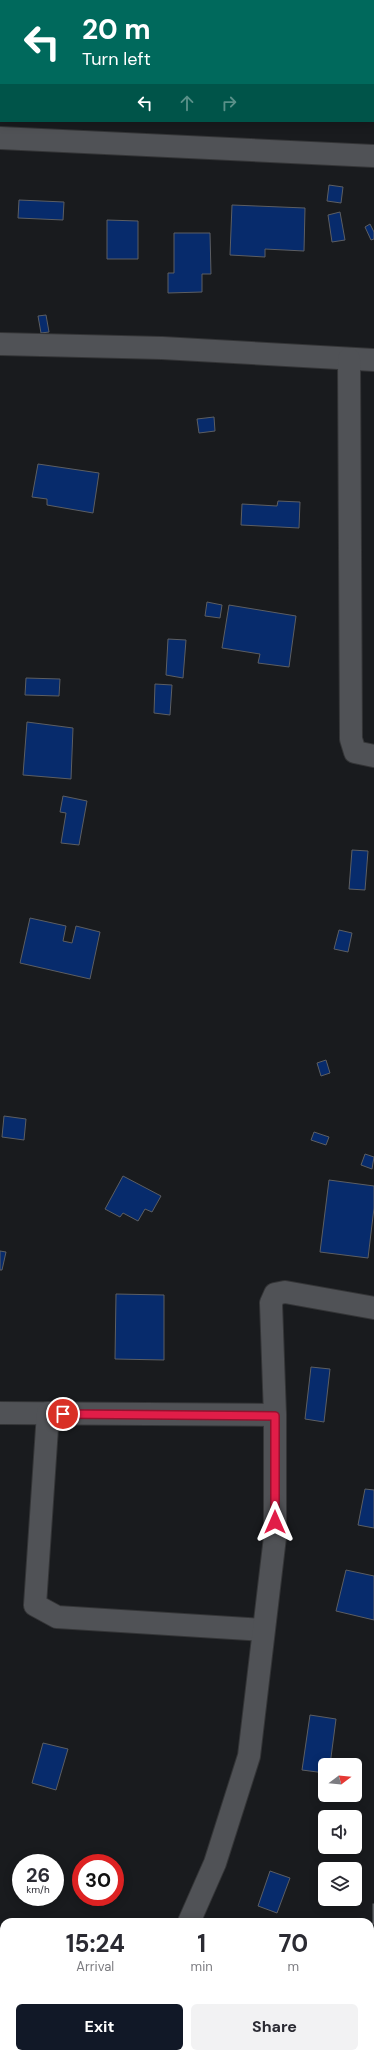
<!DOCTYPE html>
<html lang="en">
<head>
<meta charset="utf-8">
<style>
	:root { --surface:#fff; --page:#f2f2f3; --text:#2b2b33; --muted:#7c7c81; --accent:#111827 }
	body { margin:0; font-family:"DM Sans",sans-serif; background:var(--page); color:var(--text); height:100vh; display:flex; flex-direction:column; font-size:15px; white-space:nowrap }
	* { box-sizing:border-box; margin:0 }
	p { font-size:13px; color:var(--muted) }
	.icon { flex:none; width:22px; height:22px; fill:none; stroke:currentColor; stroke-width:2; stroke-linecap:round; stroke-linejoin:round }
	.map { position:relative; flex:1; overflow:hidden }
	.sheet { position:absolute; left:0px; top:1918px; width:374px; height:140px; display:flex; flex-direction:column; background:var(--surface); border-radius:12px 12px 0 0; box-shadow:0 2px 10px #0003 }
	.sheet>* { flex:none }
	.banner { position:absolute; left:0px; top:0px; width:374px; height:122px; box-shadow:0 2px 10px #0003; background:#00695c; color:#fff; overflow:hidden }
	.needle { width:26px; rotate:74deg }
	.controls { position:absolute; left:318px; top:1758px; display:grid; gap:8px }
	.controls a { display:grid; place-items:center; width:44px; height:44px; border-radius:6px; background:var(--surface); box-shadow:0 2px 10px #0003; font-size:20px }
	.speed { position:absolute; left:12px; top:1854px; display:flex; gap:8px; font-size:20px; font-weight:700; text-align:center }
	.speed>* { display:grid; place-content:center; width:52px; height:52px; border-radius:50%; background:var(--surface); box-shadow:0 2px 10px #0003; line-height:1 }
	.speed small { font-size:10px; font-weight:400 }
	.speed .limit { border:6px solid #d22; background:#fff; color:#111 }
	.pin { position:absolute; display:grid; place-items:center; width:34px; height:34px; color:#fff; margin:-17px; border:2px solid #fff; border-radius:50%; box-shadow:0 1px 4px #0007 }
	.me { position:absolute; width:44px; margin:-22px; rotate:0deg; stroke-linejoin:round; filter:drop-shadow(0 0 3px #0008) }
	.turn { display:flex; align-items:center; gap:14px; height:84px; padding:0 16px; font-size:18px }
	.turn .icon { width:52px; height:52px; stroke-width:2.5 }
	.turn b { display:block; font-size:28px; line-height:34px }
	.lanes { display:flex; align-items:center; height:38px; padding:0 16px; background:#0003; justify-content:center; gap:20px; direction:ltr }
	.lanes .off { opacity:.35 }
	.eta { display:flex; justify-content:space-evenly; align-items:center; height:68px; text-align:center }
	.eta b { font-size:24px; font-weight:700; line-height:28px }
	.button { display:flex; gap:8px; margin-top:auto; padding:8px 16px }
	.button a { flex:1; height:46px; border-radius:6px; background:var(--accent); color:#fff; font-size:16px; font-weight:700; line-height:46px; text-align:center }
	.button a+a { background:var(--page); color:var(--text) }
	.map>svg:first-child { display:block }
	.building { fill:#072b6c; stroke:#5c5e62 }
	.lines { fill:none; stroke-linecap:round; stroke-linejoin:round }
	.street-casing { stroke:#343537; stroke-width:24 }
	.street { stroke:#505256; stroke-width:22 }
	.route-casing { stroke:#92132f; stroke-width:10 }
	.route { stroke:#e11d48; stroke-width:7 }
</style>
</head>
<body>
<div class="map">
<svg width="374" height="2058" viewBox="0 0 374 2058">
	<rect width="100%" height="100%" fill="#191b1e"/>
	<g class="building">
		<polygon points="329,185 343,187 341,203 327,201"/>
		<polygon points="19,200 64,202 63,220 18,218"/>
		<polygon points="232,205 305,208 304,251 265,249 265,257 230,255"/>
		<polygon points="340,212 345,240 332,242 328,215"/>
		<polygon points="107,220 138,221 138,259 107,259"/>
		<polygon points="370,224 374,232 374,239 371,240 365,227"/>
		<polygon points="174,233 210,233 211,274 202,274 202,292 168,293 168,273 174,273"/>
		<polygon points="46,315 49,332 41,333 38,316"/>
		<polygon points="214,417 215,431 199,433 197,419"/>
		<polygon points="38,464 99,473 93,513 47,505 47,499 32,497"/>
		<polygon points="278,501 300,502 299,528 241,525 242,504 277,506"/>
		<polygon points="207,602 222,605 220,618 205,616"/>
		<polygon points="229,605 296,616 289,667 258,663 260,654 222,648"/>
		<polygon points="168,639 186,640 183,678 166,675"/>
		<polygon points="26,678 60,679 59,696 25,695"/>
		<polygon points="155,684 172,685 170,715 154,713"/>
		<polygon points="27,722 73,728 71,779 23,775"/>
		<polygon points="63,796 87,801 79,845 61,843 66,813 60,812"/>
		<polygon points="352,850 368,851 365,890 349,889"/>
		<polygon points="30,918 66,926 63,941 72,943 76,926 100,932 90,979 20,963"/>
		<polygon points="339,930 352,933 348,952 334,949"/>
		<polygon points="326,1060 330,1073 321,1076 317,1063"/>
		<polygon points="4,1116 26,1119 24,1140 2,1137"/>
		<polygon points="314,1132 329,1137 326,1145 311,1140"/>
		<polygon points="365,1154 374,1157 372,1169 361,1165"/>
		<polygon points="123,1176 161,1196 152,1212 145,1209 138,1221 123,1213 120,1217 105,1209"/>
		<polygon points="329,1180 374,1186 374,1208 368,1258 320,1252"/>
		<polygon points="0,1251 6,1252 2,1270 0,1270"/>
		<polygon points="116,1294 164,1295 164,1360 115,1359"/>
		<polygon points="311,1367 330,1369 324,1422 305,1419"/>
		<polygon points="365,1489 374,1490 374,1528 358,1525"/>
		<polygon points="346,1570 374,1576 374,1620 336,1611"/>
		<polygon points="310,1715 336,1719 330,1765 325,1765 325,1773 302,1770"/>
		<polygon points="43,1743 68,1749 56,1790 32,1783"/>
		<polygon points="270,1871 290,1878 277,1913 258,1906"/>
		<rect x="373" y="1904" width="1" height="20"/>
		<polygon points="4,1945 4,1964 0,1962 0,1952"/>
	</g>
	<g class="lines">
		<g class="street-casing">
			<g id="street">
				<polyline points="0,25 1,14"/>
				<polyline points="0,138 374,156"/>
				<polyline points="0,344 162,348 374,360"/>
				<polyline points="349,359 351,739 355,752 374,756"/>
				<polyline points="0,1413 275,1415"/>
				<polyline points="48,1413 35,1605 57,1617 263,1630"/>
				<polyline points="189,1922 215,1863 249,1756 275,1537 275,1415 271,1303 275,1294 285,1292 374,1308"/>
				<polyline points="0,1981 4,1984"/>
				<polyline points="127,2058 129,2054"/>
			</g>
		</g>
		<use href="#street" class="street"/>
	</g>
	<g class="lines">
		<g class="route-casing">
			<polyline id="route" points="63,1414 275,1416 275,1522"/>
		</g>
		<use href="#route" class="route"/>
	</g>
</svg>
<div class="controls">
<a><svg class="needle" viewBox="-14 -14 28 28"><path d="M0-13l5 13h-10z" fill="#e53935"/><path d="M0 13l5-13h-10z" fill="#7c7c81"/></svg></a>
<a><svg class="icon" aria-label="sound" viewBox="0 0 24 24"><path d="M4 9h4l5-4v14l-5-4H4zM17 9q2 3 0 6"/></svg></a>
<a><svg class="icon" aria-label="layers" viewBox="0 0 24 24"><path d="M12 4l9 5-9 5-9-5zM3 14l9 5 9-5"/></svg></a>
</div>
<div class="speed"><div>26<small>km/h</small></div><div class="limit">30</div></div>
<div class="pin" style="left:63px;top:1414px;background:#d93025"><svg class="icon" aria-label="arrive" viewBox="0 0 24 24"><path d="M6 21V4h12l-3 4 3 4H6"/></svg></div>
<svg class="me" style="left:275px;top:1522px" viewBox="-20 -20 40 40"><path d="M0-17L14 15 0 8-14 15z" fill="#e11d48" stroke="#fff" stroke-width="4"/></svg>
<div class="banner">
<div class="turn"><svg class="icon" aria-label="left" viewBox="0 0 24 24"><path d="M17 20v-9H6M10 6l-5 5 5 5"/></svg><div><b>20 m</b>Turn left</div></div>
<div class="lanes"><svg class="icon" aria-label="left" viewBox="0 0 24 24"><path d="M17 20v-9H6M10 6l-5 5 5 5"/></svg><svg class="icon off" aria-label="ahead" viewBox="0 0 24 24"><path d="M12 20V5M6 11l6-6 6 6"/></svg><svg class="icon off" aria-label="right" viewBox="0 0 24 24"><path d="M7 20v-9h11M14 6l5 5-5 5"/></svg></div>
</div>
<section class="sheet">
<div class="eta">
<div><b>15:24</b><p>Arrival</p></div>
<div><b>1</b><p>min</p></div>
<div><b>70</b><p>m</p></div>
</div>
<div class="button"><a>Exit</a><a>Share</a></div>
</section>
</div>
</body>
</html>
